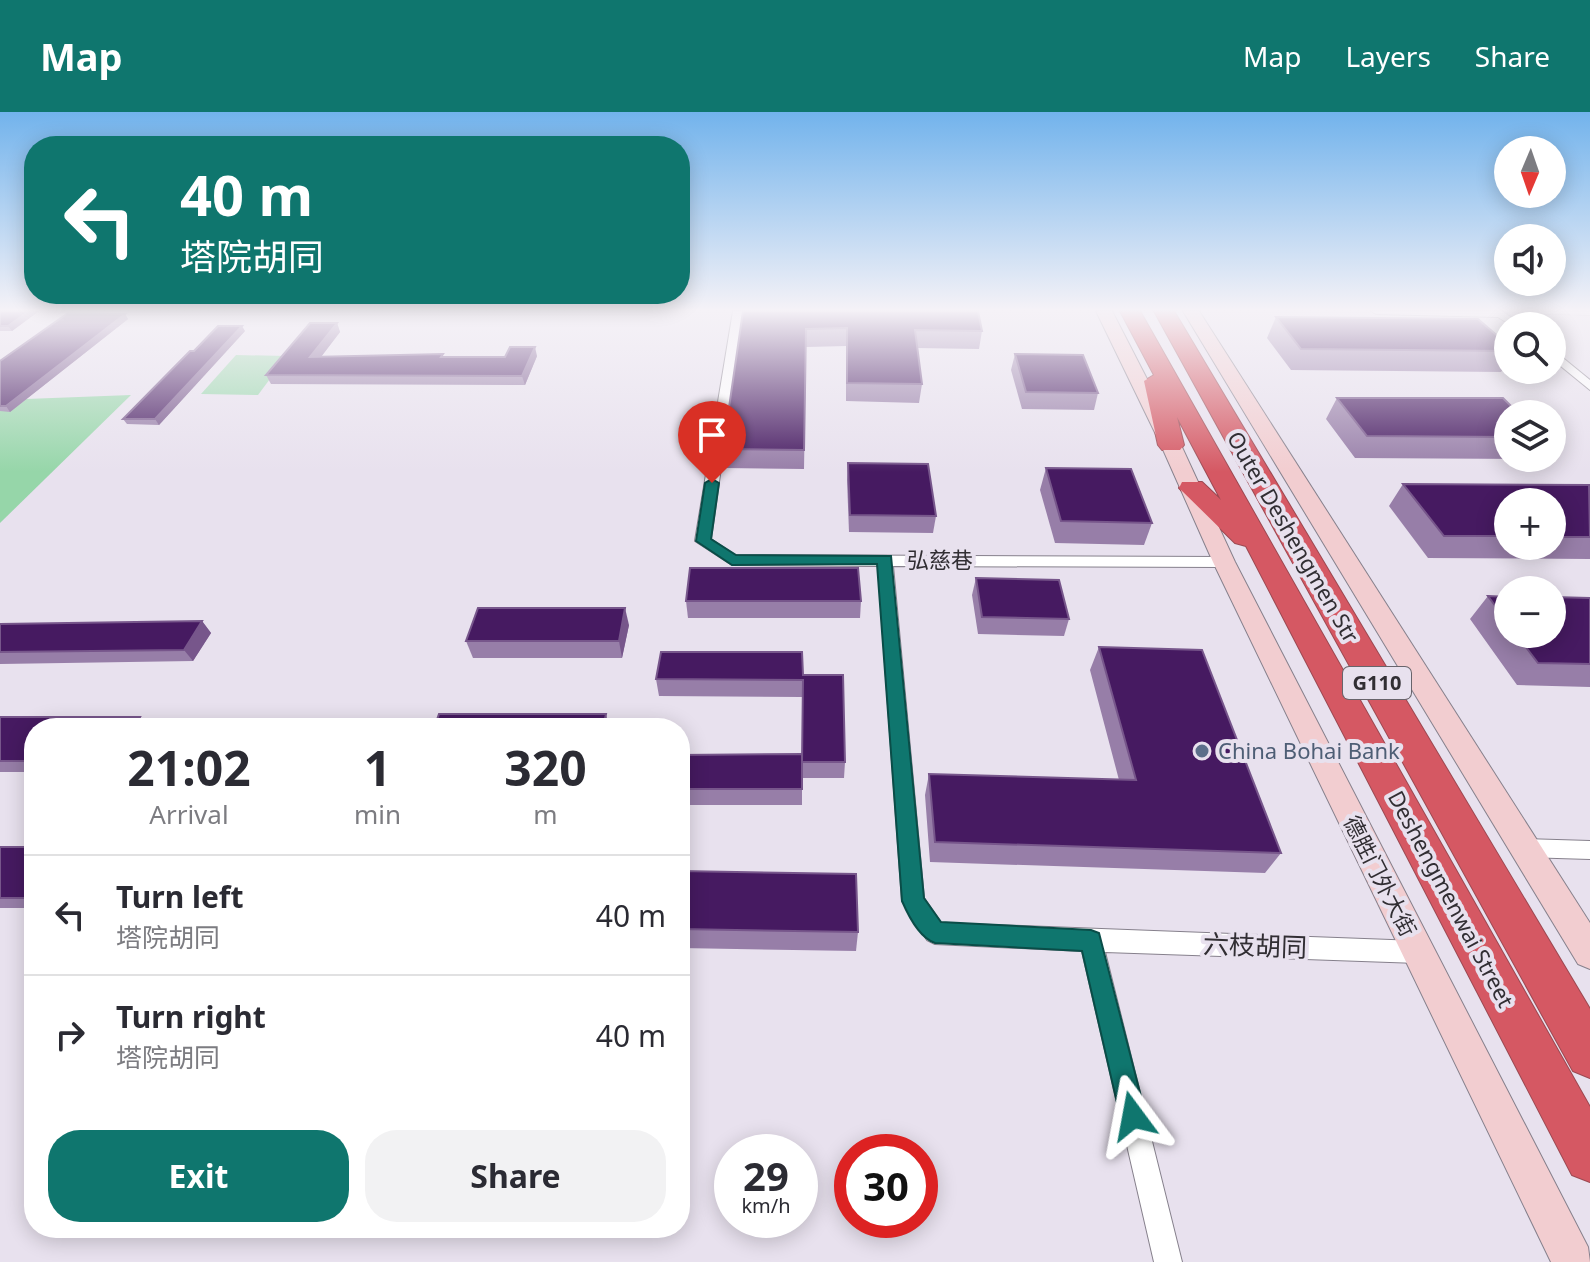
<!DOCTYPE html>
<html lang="en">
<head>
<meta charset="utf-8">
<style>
	:root { --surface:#fff; --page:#f2f2f3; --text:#2b2b33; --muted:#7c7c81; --line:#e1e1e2; --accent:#0f766e }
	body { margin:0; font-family:"Noto Sans","Noto Sans SC",sans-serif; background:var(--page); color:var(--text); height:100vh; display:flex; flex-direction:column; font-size:30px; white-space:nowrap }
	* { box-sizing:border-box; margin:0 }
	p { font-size:26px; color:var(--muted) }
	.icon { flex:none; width:44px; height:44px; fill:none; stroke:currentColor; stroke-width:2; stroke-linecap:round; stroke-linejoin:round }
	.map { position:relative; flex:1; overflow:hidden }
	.panel { position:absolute; left:24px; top:606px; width:666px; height:520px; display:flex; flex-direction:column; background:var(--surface); border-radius:32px; box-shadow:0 4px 20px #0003 }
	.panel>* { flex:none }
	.hud { position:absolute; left:24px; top:24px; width:666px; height:168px; border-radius:32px; box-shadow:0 4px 20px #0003; background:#0f766e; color:#fff; overflow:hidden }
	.needle { width:52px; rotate:182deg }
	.buttons { position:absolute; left:1494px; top:24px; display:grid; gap:16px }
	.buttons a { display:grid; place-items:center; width:72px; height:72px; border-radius:50%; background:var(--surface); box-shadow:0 4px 20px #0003; font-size:40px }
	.speed { position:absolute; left:714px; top:1022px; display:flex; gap:16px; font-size:40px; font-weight:700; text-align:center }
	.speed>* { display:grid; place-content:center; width:104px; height:104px; border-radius:50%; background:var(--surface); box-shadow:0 4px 20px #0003; line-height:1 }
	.speed small { font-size:20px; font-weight:400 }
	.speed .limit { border:12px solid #d22; background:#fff; color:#111 }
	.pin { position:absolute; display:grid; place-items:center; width:68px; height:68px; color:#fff; margin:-82px -34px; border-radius:50% 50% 50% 0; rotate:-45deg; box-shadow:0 0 8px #0007 }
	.pin .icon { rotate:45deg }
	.me { position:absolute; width:88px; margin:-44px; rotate:347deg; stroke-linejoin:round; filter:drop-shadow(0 0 6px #0008) }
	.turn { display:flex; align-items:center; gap:28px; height:168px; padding:0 24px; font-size:36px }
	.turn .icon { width:104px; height:104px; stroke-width:2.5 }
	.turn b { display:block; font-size:56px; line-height:68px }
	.eta { display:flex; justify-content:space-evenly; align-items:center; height:136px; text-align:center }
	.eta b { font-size:48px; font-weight:700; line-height:56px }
	.primary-button { display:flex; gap:16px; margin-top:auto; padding:16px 24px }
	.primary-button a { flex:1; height:92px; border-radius:32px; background:var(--accent); color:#fff; font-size:32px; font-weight:700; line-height:92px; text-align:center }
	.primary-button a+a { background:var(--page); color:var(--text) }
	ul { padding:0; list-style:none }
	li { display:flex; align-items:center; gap:24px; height:120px; padding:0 24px; border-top:2px solid var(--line) }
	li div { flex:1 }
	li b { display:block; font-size:30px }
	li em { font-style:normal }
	header { display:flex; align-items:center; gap:48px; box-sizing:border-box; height:112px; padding:0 40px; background:var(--accent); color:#fff }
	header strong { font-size:38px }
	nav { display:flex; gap:44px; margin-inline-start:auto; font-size:28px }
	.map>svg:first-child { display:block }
	.green { fill:#96d6a9 }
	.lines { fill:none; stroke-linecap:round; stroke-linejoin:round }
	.lane-casing { stroke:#86808c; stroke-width:7 }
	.street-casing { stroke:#86808c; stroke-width:2 }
	.secondary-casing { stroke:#86808c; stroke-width:2 }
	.highway-casing { stroke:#9c4952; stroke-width:2 }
	.lane { stroke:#fff; stroke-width:6 }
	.street { fill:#fff; fill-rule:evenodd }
	.secondary { fill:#f2cdd0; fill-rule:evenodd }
	.highway { fill:#d55863; fill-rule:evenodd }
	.wall { fill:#977ea8; fill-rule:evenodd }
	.shaded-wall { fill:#77568b }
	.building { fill:#461a61; stroke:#77568b; stroke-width:2 }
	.route { fill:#0f766e; stroke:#0a4d48; stroke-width:2 }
	.service-dot { fill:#5c6f8a; stroke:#e8e1ee; stroke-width:3 }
	.labels { text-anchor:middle; stroke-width:8; stroke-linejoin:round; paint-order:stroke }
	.shield { fill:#e8e1ee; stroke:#68646b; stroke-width:2 }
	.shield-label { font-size:20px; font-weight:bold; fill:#312e33 }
	.street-label { font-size:22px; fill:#312e33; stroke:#e8e1ee }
	.service-label { font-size:22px; fill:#4e5e75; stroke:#e8e1ee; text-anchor:start }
	.near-street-label { font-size:26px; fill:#312e33; stroke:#e8e1ee }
</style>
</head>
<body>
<header>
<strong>Map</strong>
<nav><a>Map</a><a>Layers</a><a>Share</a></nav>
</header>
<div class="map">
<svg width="1590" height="1150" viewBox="0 0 1590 1150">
	<rect width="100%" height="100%" fill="#e8e1ee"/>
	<g class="green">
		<polygon points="236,243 287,244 258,283 201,282"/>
		<polygon points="131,283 0,411 0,288"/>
	</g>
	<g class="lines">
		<g class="lane-casing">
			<polyline id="lane" points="1536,199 1590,200"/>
		</g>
		<g class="street-casing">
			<g id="street">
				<polygon points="733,199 743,199 711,427 735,443 1224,445 1232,450 1224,455 893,454 924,786 941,811 1418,829 1426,832 1429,840 1426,848 1418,851 1105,840 1182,1150 1154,1150 1082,839 935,832 927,828 902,789 878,454 732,453 695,429"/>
				<polygon points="1371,199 1501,199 1526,214 1512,214 1498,205 1376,202"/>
				<polygon points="1552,237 1590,268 1590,278 1552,247"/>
				<polygon points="1523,727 1590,729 1590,747 1523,745 1516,742 1512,736 1516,730"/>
			</g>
		</g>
		<g class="secondary-casing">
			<g id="secondary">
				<polygon points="1096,199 1112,199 1181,333 1235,450 1588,1135 1590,1150 1551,1150 1213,450 1161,333"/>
				<polygon points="1183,199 1199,199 1590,811 1590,857 1578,852"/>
			</g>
		</g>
		<g class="highway-casing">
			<g id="highway">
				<polygon points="1120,199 1140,199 1590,995 1590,1070 1572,1063 1246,434 1235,431 1179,376 1182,370 1202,370 1221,388 1177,305 1184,333 1180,338 1162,338 1158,333 1144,269 1154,263"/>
				<polygon points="1154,199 1174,199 1590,897 1590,966 1573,959"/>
			</g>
		</g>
		<use href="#lane" class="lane"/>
		<use href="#street" class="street"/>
		<use href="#secondary" class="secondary"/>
		<use href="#highway" class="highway"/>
	</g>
	<g class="wall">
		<polygon points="0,199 39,199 12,219 0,219"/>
		<polygon points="743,199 982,219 979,237 917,236 922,272 919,291 846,289 846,234 806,235 804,357 724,356 723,337"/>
		<polygon points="125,202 128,207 10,300 0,299 0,249"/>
		<polygon points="1276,205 1508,233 1508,250 1501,260 1291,258 1267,226"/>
		<polygon points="337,211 340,220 321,245 505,245 537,244 525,273 271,272 266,263"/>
		<polygon points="245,219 159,313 127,312 123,307 194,239"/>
		<polygon points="1015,242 1098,281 1094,298 1022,297 1011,258"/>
		<polygon points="1337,286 1508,302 1508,346 1528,346 1527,347 1355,346 1326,307"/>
		<polygon points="848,351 936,404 933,421 849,420 847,368"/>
		<polygon points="1046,356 1152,411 1144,433 1055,431 1040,378"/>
		<path d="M1403 372 1590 374V447L1428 446 1389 394ZM1508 390H1552V434H1508Z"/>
		<polygon points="976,466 1069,507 1064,524 978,522 972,483"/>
		<polygon points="1488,484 1508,485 1508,522 1552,522 1590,486 1590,575 1517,573 1470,507"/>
		<polygon points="686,489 861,489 860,506 688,506"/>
		<polygon points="202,509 211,521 193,549 0,552 0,512"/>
		<polygon points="629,513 622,546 473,546 466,529"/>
		<polygon points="1099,535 1281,741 1265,761 930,750 925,683 929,662 1119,668 1090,558"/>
		<polygon points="803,563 845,650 844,666 802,666 802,693 680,693 680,643 802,642 802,585 659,584 656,567"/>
		<polygon points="0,605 140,605 150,616 34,616 34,660 0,660"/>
		<rect x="0" y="735" width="34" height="61"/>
		<polygon points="680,759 858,820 856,839 680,836"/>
	</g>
	<g class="shaded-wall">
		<polygon points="29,199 39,199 12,219 8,214"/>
		<polygon points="125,202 128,207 10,300 6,294"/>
		<polygon points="337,211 340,220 314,254 310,245"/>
		<polygon points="242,214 245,219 159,313 155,307"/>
		<polygon points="535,235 537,244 525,273 522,264"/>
		<polygon points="625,496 629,513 622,546 619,529"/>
		<polygon points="202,509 211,521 193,549 184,538"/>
		<polygon points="606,602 609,616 603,616"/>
		<polygon points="140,605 150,616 133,616"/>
		<polygon points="34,773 34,793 25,786"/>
	</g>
	<g class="building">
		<polygon points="0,199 29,199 8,214 0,214"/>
		<polygon points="743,199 978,199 982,219 915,218 922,272 847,271 847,216 806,217 804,338 723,337"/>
		<polygon points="68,201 125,202 6,294 0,294 0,249"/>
		<polygon points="1276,205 1478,207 1508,233 1508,239 1301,237"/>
		<polygon points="310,211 337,211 310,245 443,242 441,245 505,245 510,235 535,235 522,264 266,263"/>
		<polygon points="218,214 242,214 155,307 123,307 190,239 194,239"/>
		<polygon points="1015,242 1083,243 1098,281 1026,280"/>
		<polygon points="1337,286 1503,286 1519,302 1508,302 1508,325 1367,324"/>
		<polygon points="848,351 928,352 936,404 850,403"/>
		<polygon points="1046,356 1131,357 1152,411 1061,409"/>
		<polygon points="1403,372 1589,373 1590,425 1552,425 1552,390 1508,390 1508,424 1444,424"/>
		<polygon points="690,456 858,456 861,489 686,489"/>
		<polygon points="976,466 1059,468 1069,507 982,505"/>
		<polygon points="1488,484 1508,485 1508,511"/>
		<polygon points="1552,485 1590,486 1590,552 1538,551 1516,522 1552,522"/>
		<polygon points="478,496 625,496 619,529 466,529"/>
		<polygon points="202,509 184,538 0,540 0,512"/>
		<polygon points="1099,535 1202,538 1281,741 935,730 929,662 1136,668"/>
		<polygon points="661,540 802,540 803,563 843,563 845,650 802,650 803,568 656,567"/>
		<polygon points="439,602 606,602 603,616 434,616"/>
		<polygon points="0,605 140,605 133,616 34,616 34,649 0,649"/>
		<polygon points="802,642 802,677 680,677 680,643"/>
		<polygon points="0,735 34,735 34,773 25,786 0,786"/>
		<polygon points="680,759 856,762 858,820 680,817"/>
	</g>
	<linearGradient id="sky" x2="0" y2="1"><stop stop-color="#72b3ec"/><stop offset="0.55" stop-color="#f5f2f7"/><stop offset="1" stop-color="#f5f2f7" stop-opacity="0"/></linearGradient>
	<rect width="1590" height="360" fill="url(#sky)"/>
	<path class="route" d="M712 367 719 371 711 427 736 443 891 444 924 786 941 810 1091 818 1099 821 1146 1004 1143 1013 1133 1017 1124 1013 1120 1004 1082 839 935 831C920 826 908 803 902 789L877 452 732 453 696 429 705 371Z"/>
	<circle class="service-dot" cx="1202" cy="639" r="8"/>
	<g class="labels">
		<rect class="shield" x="1343" y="555" width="68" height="32" rx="6"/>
		<g class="shield-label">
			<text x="1377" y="578">G110</text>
		</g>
		<g class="street-label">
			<text transform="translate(1293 425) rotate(60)" y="8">Outer Deshengmen Str</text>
			<text x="940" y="456">弘慈巷</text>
			<text transform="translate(1380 764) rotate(63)" y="8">德胜门外大街</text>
			<text transform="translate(1451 787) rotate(62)" y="8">Deshengmenwai Street</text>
		</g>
		<g class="service-label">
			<text x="1218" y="647">China Bohai Bank</text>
		</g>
		<g class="near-street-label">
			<text transform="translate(1255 834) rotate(2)" y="9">六枝胡同</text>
		</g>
	</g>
</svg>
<div class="buttons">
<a><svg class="needle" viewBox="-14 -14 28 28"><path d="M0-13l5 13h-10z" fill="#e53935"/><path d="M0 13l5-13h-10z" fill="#7c7c81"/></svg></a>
<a><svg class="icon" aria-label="sound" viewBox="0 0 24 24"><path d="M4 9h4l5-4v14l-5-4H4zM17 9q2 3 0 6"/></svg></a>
<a><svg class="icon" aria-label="search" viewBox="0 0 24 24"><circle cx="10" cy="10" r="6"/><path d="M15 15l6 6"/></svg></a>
<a><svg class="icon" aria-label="layers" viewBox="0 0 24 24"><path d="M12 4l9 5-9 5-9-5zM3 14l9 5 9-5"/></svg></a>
<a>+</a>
<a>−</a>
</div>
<div class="speed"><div>29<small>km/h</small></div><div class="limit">30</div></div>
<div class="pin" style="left:712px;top:371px;background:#d93025"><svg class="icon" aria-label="arrive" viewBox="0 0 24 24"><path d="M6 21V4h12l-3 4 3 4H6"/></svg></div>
<svg class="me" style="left:1133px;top:1004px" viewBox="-20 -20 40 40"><path d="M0-17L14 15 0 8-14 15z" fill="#0f766e" stroke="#fff" stroke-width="4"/></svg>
<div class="hud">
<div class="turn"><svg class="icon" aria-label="left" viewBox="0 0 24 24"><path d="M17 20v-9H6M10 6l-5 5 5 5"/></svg><div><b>40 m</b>塔院胡同</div></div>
</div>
<section class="panel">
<div class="eta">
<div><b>21:02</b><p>Arrival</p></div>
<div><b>1</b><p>min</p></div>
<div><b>320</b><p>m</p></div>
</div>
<ul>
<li><svg class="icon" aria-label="left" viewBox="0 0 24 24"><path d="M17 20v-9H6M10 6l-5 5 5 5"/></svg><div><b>Turn left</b><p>塔院胡同</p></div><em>40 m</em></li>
<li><svg class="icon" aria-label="right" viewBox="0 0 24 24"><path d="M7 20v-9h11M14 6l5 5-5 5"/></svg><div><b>Turn right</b><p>塔院胡同</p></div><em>40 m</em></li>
</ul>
<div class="primary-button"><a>Exit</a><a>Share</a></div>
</section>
</div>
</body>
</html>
